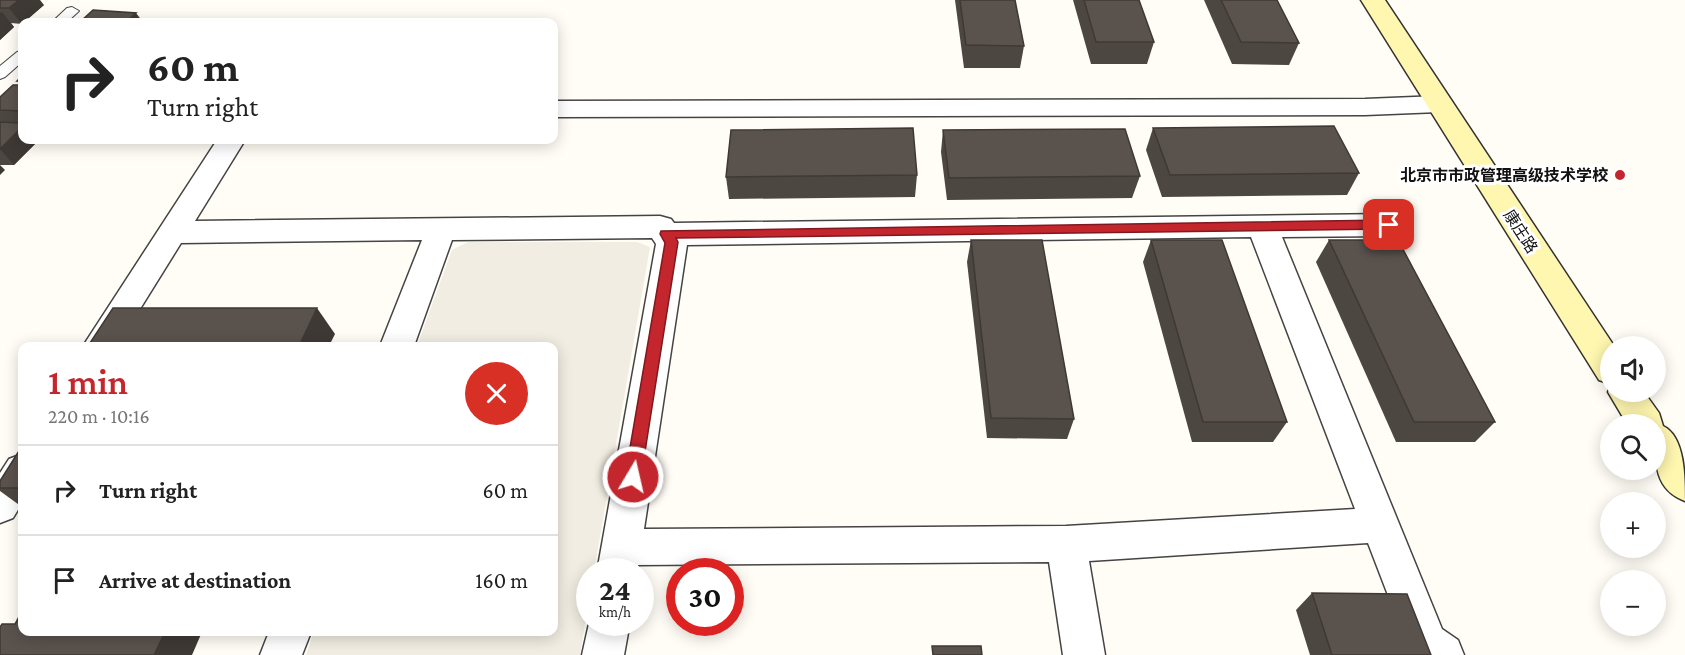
<!DOCTYPE html>
<html lang="en">
<head>
<meta charset="utf-8">
<style>
	:root { --surface:#fff; --page:#f2f2f2; --text:#222; --muted:#767676; --line:#e0e0e0; --accent:#c4262e }
	body { margin:0; font-family:"Crimson Pro","Noto Sans SC",serif; background:var(--page); color:var(--text); height:100vh; display:flex; flex-direction:column; font-size:22px; white-space:nowrap }
	* { box-sizing:border-box; margin:0 }
	p { font-size:20px; color:var(--muted) }
	.icon { flex:none; width:33px; height:33px; fill:none; stroke:currentColor; stroke-width:2; stroke-linecap:round; stroke-linejoin:round }
	.map { position:relative; flex:1; overflow:hidden }
	.panel { position:absolute; left:18px; top:342px; width:540px; height:294px; display:flex; flex-direction:column; background:var(--surface); border-radius:12px; box-shadow:0 3px 15px #0003 }
	.panel>* { flex:none }
	.hud { position:absolute; left:18px; top:18px; width:540px; height:126px; border-radius:12px; box-shadow:0 3px 15px #0003; background:#fff; color:var(--text); overflow:hidden }
	.fabs { position:absolute; left:1600px; top:336px; display:grid; gap:12px }
	.fabs a { display:grid; place-items:center; width:66px; height:66px; border-radius:50%; background:var(--surface); box-shadow:0 3px 15px #0003; font-size:30px }
	.speed { position:absolute; left:576px; top:558px; display:flex; gap:12px; font-size:30px; font-weight:700; text-align:center }
	.speed>* { display:grid; place-content:center; width:78px; height:78px; border-radius:50%; background:var(--surface); box-shadow:0 3px 15px #0003; line-height:1 }
	.speed small { font-size:15px; font-weight:400 }
	.speed .limit { border:9px solid #d22; background:#fff; color:#111 }
	.pin { position:absolute; display:grid; place-items:center; width:51px; height:51px; color:#fff; margin:-26px; border-radius:12px; box-shadow:0 3px 9px #0006 }
	.me { position:absolute; width:66px; margin:-33px; rotate:9deg; stroke-linejoin:round; filter:drop-shadow(0 0 4px #0008) }
	.turn { display:flex; align-items:center; gap:21px; height:126px; padding:0 30px; font-size:27px }
	.turn .icon { width:78px; height:78px; stroke-width:2.5 }
	.turn b { display:block; font-size:42px; line-height:51px }
	.round { display:grid; place-items:center; flex:none; width:63px; height:63px; border-radius:32px; background:var(--page) }
	.headline { display:flex; align-items:center; justify-content:space-between; height:102px; padding:0 30px }
	h1 { font-size:36px; font-weight:600; line-height:45px; color:var(--accent) }
	ul { padding:0; list-style:none }
	li { display:flex; align-items:center; gap:18px; height:90px; padding:0 30px; border-top:2px solid var(--line) }
	li div { flex:1 }
	li b { display:block; font-size:22px }
	li em { font-style:normal }
	.map>svg:first-child { display:block }
	.plaza { fill:#f1ede2 }
	.lines { fill:none; stroke-linecap:round; stroke-linejoin:round }
	.lane-casing { stroke:#444; stroke-width:2 }
	.street-casing { stroke:#444; stroke-width:3 }
	.secondary-casing { stroke:#333; stroke-width:3 }
	.lane { fill:#fff; fill-rule:evenodd }
	.street { fill:#fff; fill-rule:evenodd }
	.secondary { fill:#fff6b0; fill-rule:evenodd }
	.wall { fill:#4d4742 }
	.shaded-wall { fill:#3f3936 }
	.building { fill:#5a524d; stroke:#3f3936; stroke-width:1.5 }
	.route { fill:#c4262e; stroke:#7f191e; stroke-width:1.5 }
	.poi-dot { fill:#c4262e; stroke:#fff; stroke-width:2 }
	.labels { text-anchor:middle; stroke-width:6; stroke-linejoin:round; paint-order:stroke }
	.poi-label { font-size:16px; font-weight:bold; fill:#111; stroke:#fff; text-anchor:end }
	.street-label { font-size:16px; fill:#111; stroke:#fff }
</style>
</head>
<body>
<div class="map">
<svg width="1685" height="655" viewBox="0 0 1685 655">
	<rect width="100%" height="100%" fill="#fffdf5"/>
	<polygon class="plaza" points="468,242 637,242 650,247 594,571 590,572 589,598 580,655 306,655 314,632 554,632 554,346 417,346 452,250"/>
	<g class="lines">
		<g class="lane-casing">
			<g id="lane">
				<polygon points="72,7 79,11 67,22 52,22 67,8"/>
				<polygon points="22,51 22,62 5,77 0,79 0,66 17,52"/>
			</g>
		</g>
		<g class="street-casing">
			<g id="street">
				<polygon points="1439,96 1448,98 1452,104 1448,110 1439,112 1365,115 554,117 554,101 1365,99"/>
				<path d="M217 140H245L195 221 660 216 671 219 674 223 1389 214 1400 217 1404 225 1400 233 1389 236 1282 237 1442 629 1458 640 1464 655H1411L1368 543 1089 561 1105 655H1063L1049 562 638 565 637 572H597L656 244 652 238 452 240 414 346H380L422 240 181 243 117 346H83ZM1251 237 1355 509 1066 526 644 529 687 245Z"/>
				<polygon points="22,454 22,503 13,518 0,523 0,473 9,459"/>
				<polygon points="590,619 590,622 630,622 624,655 582,655"/>
				<polygon points="269,632 311,632 302,655 260,655"/>
			</g>
		</g>
		<g class="secondary-casing">
			<g id="secondary">
				<polygon points="1361,0 1385,0 1614,346 1611,346 1611,384 1599,380"/>
				<path d="M1611 385V392H1644L1659 413 1663 426C1685 436 1685 478 1685 501 1650 488 1656 455 1656 424H1627L1608 392Z"/>
			</g>
		</g>
		<use href="#lane" class="lane"/>
		<use href="#street" class="street"/>
		<use href="#secondary" class="secondary"/>
	</g>
	<g class="wall">
		<polygon points="0,0 44,5 22,24 11,23 14,27 0,40"/>
		<polygon points="955,0 1015,0 1024,46 1020,68 964,68"/>
		<polygon points="1073,0 1139,0 1154,42 1147,64 1091,64"/>
		<polygon points="1204,0 1277,0 1299,43 1289,65 1232,64"/>
		<polygon points="22,76 22,140 39,140 14,165 0,165 0,97 20,85 17,81"/>
		<polygon points="1153,128 1359,173 1347,195 1162,197 1146,150"/>
		<polygon points="943,130 1140,176 1132,198 947,200 941,152"/>
		<polygon points="917,175 915,197 729,199 726,177"/>
		<polygon points="971,240 1074,419 1067,439 987,438 967,262"/>
		<polygon points="1151,240 1287,422 1273,442 1192,442 1143,262"/>
		<polygon points="1329,240 1495,422 1475,442 1396,442 1316,262"/>
		<polygon points="22,446 22,507 0,491 0,481"/>
		<polygon points="1312,593 1431,655 1310,655 1296,610"/>
	</g>
	<g class="shaded-wall">
		<polygon points="19,0 40,0 44,5 22,24 9,8"/>
		<polygon points="2,12 14,27 0,40 0,13"/>
		<polygon points="136,13 143,22 126,22"/>
		<polygon points="22,127 22,140 39,140 14,165 0,149"/>
		<polygon points="0,165 5,170 0,175"/>
		<polygon points="317,308 335,334 329,346 299,346"/>
		<polygon points="165,632 202,632 192,655 154,655"/>
	</g>
	<g class="building">
		<polygon points="0,0 19,0 9,8 0,8"/>
		<polygon points="960,0 1015,0 1024,46 966,45"/>
		<polygon points="1084,0 1139,0 1154,42 1096,42"/>
		<polygon points="1221,0 1277,0 1299,43 1241,42"/>
		<polygon points="93,10 136,13 126,22 80,22"/>
		<polygon points="22,76 22,81 17,81"/>
		<polygon points="13,85 22,85 22,111 0,110 0,97"/>
		<polygon points="0,122 22,123 22,127 0,149"/>
		<polygon points="1334,126 1359,173 1170,175 1153,128"/>
		<polygon points="913,128 917,175 726,177 731,130"/>
		<polygon points="1125,129 1140,176 949,178 943,130"/>
		<polygon points="971,240 1042,240 1074,419 991,418"/>
		<polygon points="1151,240 1222,240 1287,422 1203,422"/>
		<polygon points="1329,240 1398,240 1495,422 1414,422"/>
		<polygon points="113,308 317,308 299,346 88,346"/>
		<polygon points="22,446 22,488 0,488 0,481"/>
		<polygon points="1312,593 1407,594 1431,655 1332,655"/>
		<polygon points="22,611 22,632 165,632 154,655 0,655 0,627 2,624 15,624"/>
		<polygon points="932,646 981,646 982,655 933,655"/>
	</g>
	<polygon class="route" points="1389,220 1395,225 1389,229 676,238 678,242 641,477 638,481 633,483 627,481 625,477 665,243 660,234 661,231"/>
	<circle class="poi-dot" cx="1620" cy="175" r="6"/>
	<g class="labels">
		<g class="poi-label">
			<text x="1608" y="181">北京市市政管理高级技术学校</text>
		</g>
		<g class="street-label">
			<text transform="translate(1521 231) rotate(57)" y="6">康庄路</text>
		</g>
	</g>
</svg>
<div class="fabs">
<a><svg class="icon" aria-label="sound" viewBox="0 0 24 24"><path d="M4 9h4l5-4v14l-5-4H4zM17 9q2 3 0 6"/></svg></a>
<a><svg class="icon" aria-label="search" viewBox="0 0 24 24"><circle cx="10" cy="10" r="6"/><path d="M15 15l6 6"/></svg></a>
<a>+</a>
<a>−</a>
</div>
<div class="speed"><div>24<small>km/h</small></div><div class="limit">30</div></div>
<div class="pin" style="left:1389px;top:225px;background:#d93025"><svg class="icon" aria-label="arrive" viewBox="0 0 24 24"><path d="M6 21V4h12l-3 4 3 4H6"/></svg></div>
<svg class="me" style="left:633px;top:477px" viewBox="-20 -20 40 40"><circle r="17" fill="#c4262e" stroke="#fff" stroke-width="3"/><path d="M0-11L8 9 0 5-8 9z" fill="#fff"/></svg>
<div class="hud">
<div class="turn"><svg class="icon" aria-label="right" viewBox="0 0 24 24"><path d="M7 20v-9h11M14 6l5 5-5 5"/></svg><div><b>60 m</b>Turn right</div></div>
</div>
<section class="panel">
<div class="headline"><div><h1>1 min</h1><p>220 m · 10:16</p></div><a class="round" style="background:#d93025;color:#fff"><svg class="icon" aria-label="close" viewBox="0 0 24 24"><path d="M6 6l12 12M18 6L6 18"/></svg></a></div>
<ul>
<li><svg class="icon" aria-label="right" viewBox="0 0 24 24"><path d="M7 20v-9h11M14 6l5 5-5 5"/></svg><div><b>Turn right</b></div><em>60 m</em></li>
<li><svg class="icon" aria-label="arrive" viewBox="0 0 24 24"><path d="M6 21V4h12l-3 4 3 4H6"/></svg><div><b>Arrive at destination</b></div><em>160 m</em></li>
</ul>
</section>
</div>
</body>
</html>
